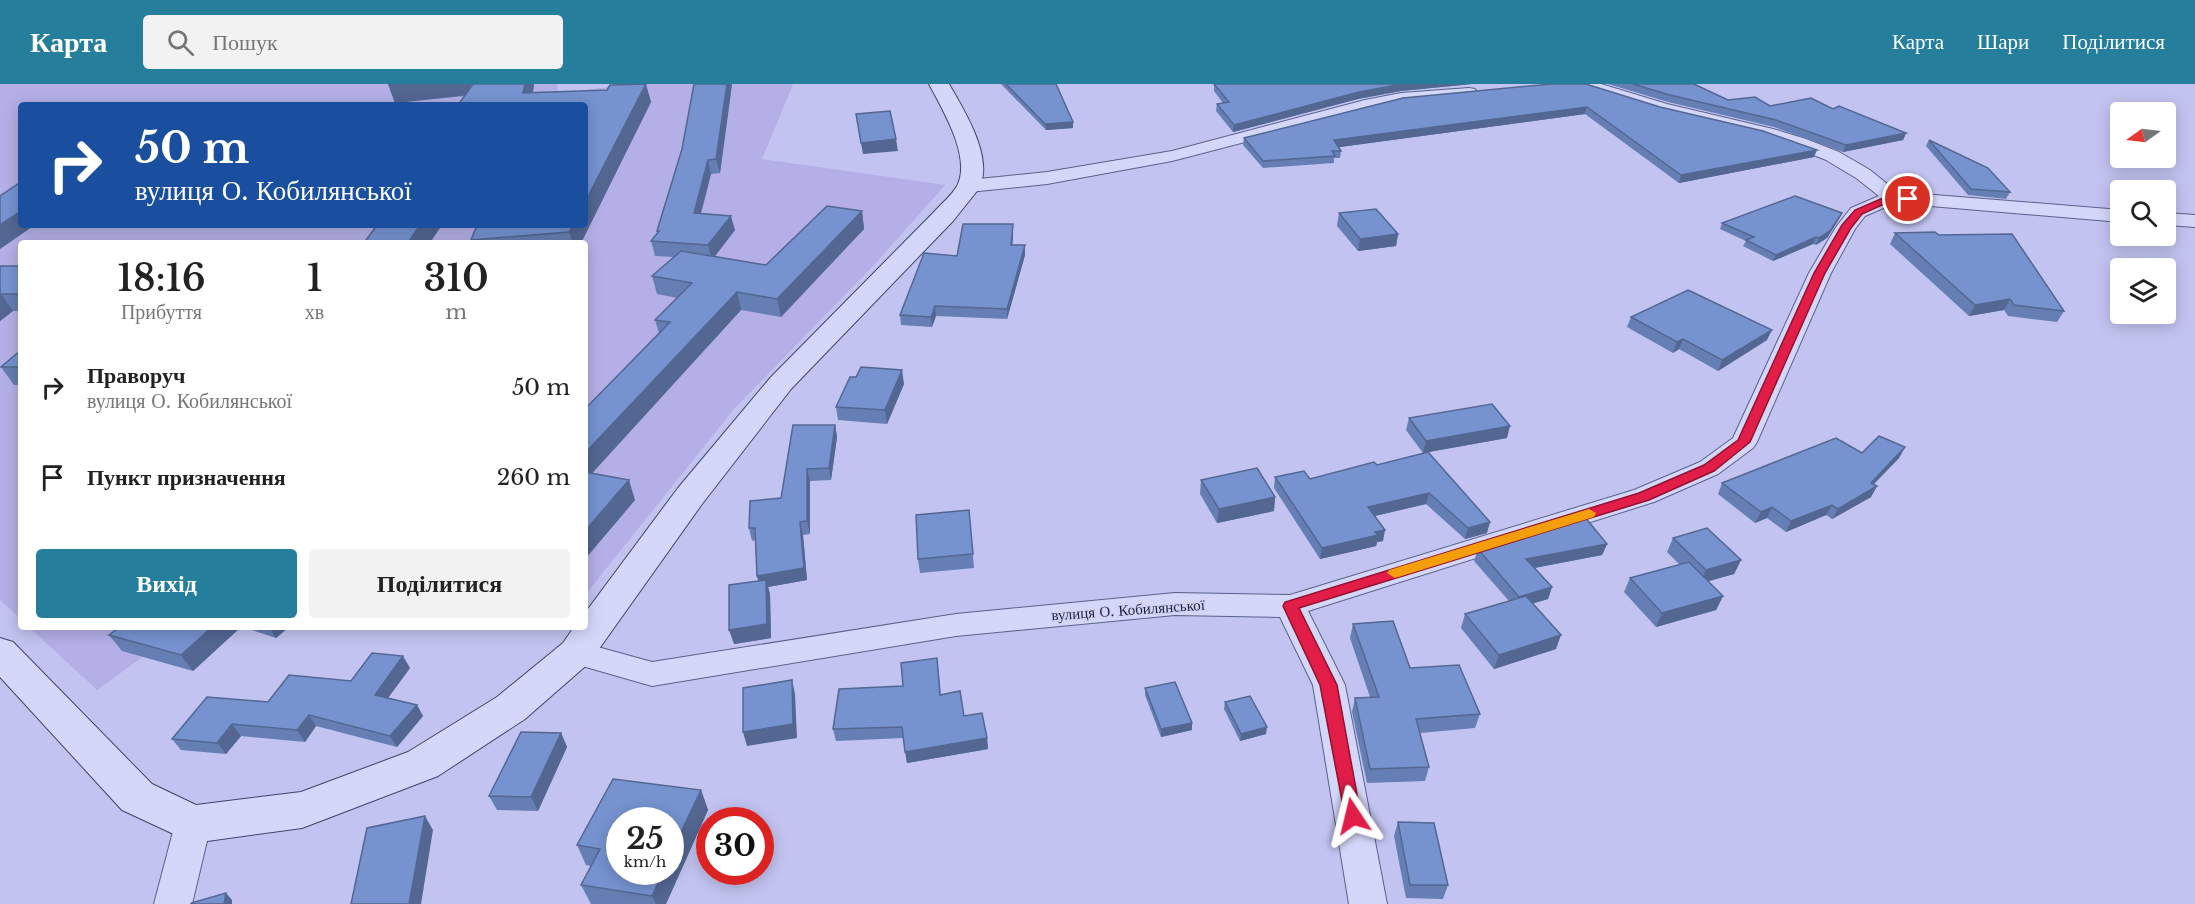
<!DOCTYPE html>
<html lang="uk">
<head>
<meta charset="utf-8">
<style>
	:root { --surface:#fff; --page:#f2f2f2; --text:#222; --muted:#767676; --accent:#257e9c }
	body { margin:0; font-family:"Libre Baskerville",serif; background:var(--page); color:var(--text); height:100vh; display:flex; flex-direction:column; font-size:22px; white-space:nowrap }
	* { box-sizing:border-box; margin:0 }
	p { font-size:20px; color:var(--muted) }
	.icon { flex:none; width:33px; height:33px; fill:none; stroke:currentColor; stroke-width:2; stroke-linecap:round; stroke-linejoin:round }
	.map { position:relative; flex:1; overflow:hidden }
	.sheet { position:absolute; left:18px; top:156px; width:570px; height:390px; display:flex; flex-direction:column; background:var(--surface); border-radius:6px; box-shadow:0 3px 15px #0003 }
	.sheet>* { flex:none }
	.hud { position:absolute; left:18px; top:18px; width:570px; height:126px; border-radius:6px; box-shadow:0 3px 15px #0003; background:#1a4fa0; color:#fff; overflow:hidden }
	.needle { width:39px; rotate:256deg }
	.tools { position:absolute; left:2110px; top:18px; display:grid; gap:12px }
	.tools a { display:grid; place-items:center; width:66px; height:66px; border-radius:6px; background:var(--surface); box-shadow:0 3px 15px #0003; font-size:30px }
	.speed { position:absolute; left:606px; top:723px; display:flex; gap:12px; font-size:30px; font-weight:700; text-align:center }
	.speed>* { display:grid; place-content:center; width:78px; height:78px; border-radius:50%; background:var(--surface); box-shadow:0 3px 15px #0003; line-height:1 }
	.speed small { font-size:15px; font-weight:400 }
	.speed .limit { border:9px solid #d22; background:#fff; color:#111 }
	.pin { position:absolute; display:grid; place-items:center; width:51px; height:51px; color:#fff; margin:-26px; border:3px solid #fff; border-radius:50%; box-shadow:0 2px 6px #0007 }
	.me { position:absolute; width:66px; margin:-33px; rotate:350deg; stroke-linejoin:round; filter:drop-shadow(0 0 4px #0008) }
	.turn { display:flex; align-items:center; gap:21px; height:126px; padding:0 18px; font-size:27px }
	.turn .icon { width:78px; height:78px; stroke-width:2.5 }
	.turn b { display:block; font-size:42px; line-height:51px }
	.eta { display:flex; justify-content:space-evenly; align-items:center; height:102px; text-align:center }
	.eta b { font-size:36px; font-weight:600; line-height:42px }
	.primary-button { display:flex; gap:12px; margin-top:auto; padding:12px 18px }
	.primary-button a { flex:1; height:69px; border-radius:6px; background:var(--accent); color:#fff; font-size:24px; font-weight:600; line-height:69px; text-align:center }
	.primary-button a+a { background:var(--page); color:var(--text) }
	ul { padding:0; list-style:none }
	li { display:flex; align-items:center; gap:18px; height:90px; padding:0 18px }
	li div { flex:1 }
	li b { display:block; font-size:22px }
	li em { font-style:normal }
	header { display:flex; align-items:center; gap:36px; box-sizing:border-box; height:84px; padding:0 30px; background:var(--accent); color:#fff }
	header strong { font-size:28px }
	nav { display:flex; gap:33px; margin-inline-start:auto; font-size:21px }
	.search { width:420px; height:54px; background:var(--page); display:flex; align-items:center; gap:15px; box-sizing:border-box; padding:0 21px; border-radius:6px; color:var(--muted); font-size:22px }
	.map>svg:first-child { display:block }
	.farmland { fill:#b4afe6; fill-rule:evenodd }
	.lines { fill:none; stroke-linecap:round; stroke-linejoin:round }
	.minor-casing { stroke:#58628b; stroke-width:2 }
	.secondary-casing { stroke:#3b476c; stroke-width:2 }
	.minor { fill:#d5d7fa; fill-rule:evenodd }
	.secondary { fill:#d5d7fa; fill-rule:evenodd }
	.wall { fill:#657eb3 }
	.shaded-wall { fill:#536792 }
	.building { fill:#7693d0; stroke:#536792; stroke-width:1.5 }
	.route { fill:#e11d48; stroke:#92132f; stroke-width:1.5 }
	.slow { fill:#f59e0b }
	.labels { text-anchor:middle; stroke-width:5; stroke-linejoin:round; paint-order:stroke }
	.street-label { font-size:15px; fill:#1d243a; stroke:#d2d3f7 }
</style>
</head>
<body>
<header>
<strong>Карта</strong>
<div class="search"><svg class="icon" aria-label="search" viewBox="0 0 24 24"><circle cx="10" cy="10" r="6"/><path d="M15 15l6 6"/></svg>Пошук</div>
<nav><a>Карта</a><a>Шари</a><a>Поділитися</a></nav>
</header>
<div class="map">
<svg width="2195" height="820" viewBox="0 0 2195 820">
	<rect width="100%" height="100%" fill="#c2c3f0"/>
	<g class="farmland">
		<path d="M0 0H557L559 9 635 0H793L762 75 945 101 875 180 734 325 585 511V159H21V535L0 516ZM21 21H585V141H21Z"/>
		<polygon points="29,543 184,543 97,606"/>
	</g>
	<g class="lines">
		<g class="minor-casing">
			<g id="minor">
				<polygon points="1578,0 1601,0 1667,20 1773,45 1806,55 1839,68 1870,86 1897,108 2121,126 2121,138 1895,119 1865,132 1855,145 1831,189 1757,358 1753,364 1718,390 1654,418 1308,527 1345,601 1387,820 1349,820 1313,601 1280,533 1175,531 956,552 652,602 565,577 560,569 565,561 576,557 652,578 956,530 1175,509 1290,511 1634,406 1700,378 1733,354 1809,189 1836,143 1851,124 1879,112 1856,94 1826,76 1794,63 1761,52 1658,28 1580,3"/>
				<polygon points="1469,4 1475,5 1477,9 1475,13 1401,19 1368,26 1172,77 1047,100 969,108 962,106 959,102 962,98 969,96 1047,88 1172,67 1365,16 1401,9"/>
				<polygon points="2166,129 2195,131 2195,143 2166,141"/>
				<polygon points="193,725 206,729 211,740 192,820 154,820 175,740 180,729"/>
			</g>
		</g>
		<g class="secondary-casing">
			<path id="secondary" d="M929 0H949C964 26 997 78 977 107L953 137 791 305 702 420 589 579 525 635 438 692 302 744 193 759 122 726 0 593V554L13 558 152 700 196 721 301 708 408 668 497 613 563 559 574 543H585V529L678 404 771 293 935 127C942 119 952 111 957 102 972 73 942 25 929 0Z"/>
		</g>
		<use href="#minor" class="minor"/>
		<use href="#secondary" class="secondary"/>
	</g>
	<g class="wall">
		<polygon points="388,0 534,0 533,9 651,18 581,159 472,159 471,156 585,141 465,12 395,19"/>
		<polygon points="694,0 732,0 720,89 711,90 701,130 735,146 715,172 766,181 862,127 864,145 781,233 741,226 592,389 635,416 585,475 585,325 659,249 655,236 677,214 657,210 652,192 674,173 655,172 651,157 658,149 657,147 682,65"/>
		<polygon points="1001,0 1056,0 1073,38 1073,44 1046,46"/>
		<polygon points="1214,0 1472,0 1401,7 1358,15 1233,48 1216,27 1217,20 1223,19 1214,7"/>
		<polygon points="1551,0 1814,73 1679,99 1585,30 1339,63 1341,67 1340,74 1334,74 1334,79 1263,84 1243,61 1244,54"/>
		<polygon points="1608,0 1694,0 1728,16 1770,22 1833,25 1906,49 1903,56 1843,68 1774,43 1668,18"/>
		<polygon points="1929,56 2010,108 2006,115 1968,111 1926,62"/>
		<polygon points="1339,129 1398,150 1396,162 1358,167 1337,142"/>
		<polygon points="1842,129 1839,135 1827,154 1816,161 1813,160 1773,177 1743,162 1746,157 1720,145 1722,139"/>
		<polygon points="1895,149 1939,151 2064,227 2057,238 2008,232 2004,226 1969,232 1890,160"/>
		<polygon points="1013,150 1012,161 1025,161 1025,171 1007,235 936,232 932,243 901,241 900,231 957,172"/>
		<polygon points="0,182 21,182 21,227 13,227 0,237"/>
		<polygon points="1631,233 1767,256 1718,287 1679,265 1673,269 1627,243"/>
		<polygon points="21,266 21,301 14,301 1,283"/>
		<polygon points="904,300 887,340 838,336 836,323"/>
		<polygon points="1409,334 1507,354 1423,369 1406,346"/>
		<polygon points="835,341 837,353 831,396 810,397 810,450 803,451 807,496 768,503 770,510 771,554 734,560 759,497 757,492 755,456 752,457 749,444 781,414"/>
		<polygon points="1905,363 1899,374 1874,400 1877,402 1871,413 1832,435 1826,431 1786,448 1767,434 1755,439 1718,410 1722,399 1862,369"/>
		<polygon points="1428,368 1487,449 1465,455 1426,420 1375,432 1383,457 1377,458 1376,462 1320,475 1274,404 1275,393 1310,395 1377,381"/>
		<polygon points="1201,396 1275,413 1274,427 1217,439 1200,410"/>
		<polygon points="969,426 974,484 920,489 918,475"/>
		<polygon points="1673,454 1741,476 1734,490 1708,497 1723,512 1716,526 1656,543 1624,508 1630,494 1680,481 1667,468"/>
		<polygon points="1607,460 1602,471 1535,484 1552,503 1548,515 1533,519 1556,565 1494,585 1461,544 1465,530 1509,517 1474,477 1478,465"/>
		<polygon points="1353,540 1410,584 1480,630 1475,644 1420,649 1429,683 1425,697 1367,699 1352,628 1355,614 1370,613 1350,554"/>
		<polygon points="241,543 193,587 122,567 109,551"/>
		<polygon points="243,543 289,543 276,554"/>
		<polygon points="937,574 941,611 987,654 988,665 907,679 904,654 836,657 833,645 903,602"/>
		<polygon points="410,584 388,614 417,621 423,632 397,663 316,642 305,658 241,652 226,670 181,666 172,655 268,618 351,597"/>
		<polygon points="1145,604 1192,639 1192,646 1161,653 1145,611"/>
		<polygon points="1225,618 1266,650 1240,657 1224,625"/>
		<polygon points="561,649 567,663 538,727 497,726 489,712"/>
		<polygon points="701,706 708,726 666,820 591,820 581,801 591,782 586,781 577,761"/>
		<polygon points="1398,738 1448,801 1443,815 1406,814 1394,752"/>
	</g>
	<g class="shaded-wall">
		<polygon points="388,0 482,0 485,9 395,19"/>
		<polygon points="525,0 534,0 531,21 523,9"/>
		<polygon points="646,0 651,18 581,159 573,159 569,148 573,141 585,141 585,118"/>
		<polygon points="727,0 732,0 720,89 716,75"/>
		<polygon points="1402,0 1472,0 1401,7 1358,15 1233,48 1234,41 1359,8"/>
		<polygon points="1587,23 1585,30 1333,64 1334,56"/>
		<polygon points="1073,38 1073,44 1046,46 1045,40"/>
		<polygon points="1906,49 1903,56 1843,68 1846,61"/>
		<polygon points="896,55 898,67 863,70 861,59"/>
		<polygon points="1817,66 1814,73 1679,99 1681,91"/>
		<polygon points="708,76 711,90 697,143 694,129"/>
		<polygon points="21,127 21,141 35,141 0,165 0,141"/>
		<polygon points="862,127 864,145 781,233 777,215"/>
		<polygon points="1842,129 1839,135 1827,154 1816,161 1819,154"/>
		<polygon points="731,132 735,146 712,176 708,161"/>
		<polygon points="1013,140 1013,150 1012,170 1011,161"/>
		<polygon points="420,141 442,141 430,159 408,159"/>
		<polygon points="1398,150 1396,162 1358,167 1360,155"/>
		<polygon points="1816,153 1813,160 1773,177 1776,171"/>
		<polygon points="1025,161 1025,171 1007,235 1007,225"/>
		<polygon points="737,208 741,226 585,397 585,369"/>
		<polygon points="0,210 1,210 13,227 0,237"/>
		<polygon points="2010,215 2004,226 1969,232 1975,221"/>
		<polygon points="935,222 936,232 932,243 931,233"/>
		<polygon points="1772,246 1767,256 1718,287 1722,276"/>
		<polygon points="1683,255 1679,265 1673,269 1677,258"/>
		<polygon points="902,286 904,300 887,340 885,326"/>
		<polygon points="835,341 837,353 831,396 829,384"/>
		<polygon points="1510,342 1507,354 1423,369 1426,357"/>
		<polygon points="1905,363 1899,374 1866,408 1877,402 1871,413 1832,435 1838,425 1871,399"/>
		<polygon points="807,385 810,397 810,450 807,437"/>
		<polygon points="629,396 635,416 585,475 585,447"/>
		<polygon points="1429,409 1426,420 1366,434 1368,423"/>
		<polygon points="1275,413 1274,427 1217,439 1219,425"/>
		<polygon points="1832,421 1826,431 1786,448 1791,437"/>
		<polygon points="1772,423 1767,434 1755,439 1761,428"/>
		<polygon points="800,438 803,451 807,496 768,503 770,510 771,554 734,560 729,546 760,504 757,492"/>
		<polygon points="1490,438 1487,449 1465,455 1468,444"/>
		<polygon points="1385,446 1383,457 1377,458 1376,462 1320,475 1322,464"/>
		<polygon points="1607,460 1602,471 1523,486 1526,475"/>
		<polygon points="1741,476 1734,490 1699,500 1706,486"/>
		<polygon points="1552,503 1548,515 1515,525 1519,513"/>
		<polygon points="1723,512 1716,526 1656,543 1662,529"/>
		<polygon points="212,543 241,543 193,587 181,571"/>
		<polygon points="269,543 289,543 276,554"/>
		<polygon points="1561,551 1556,565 1494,585 1499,571"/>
		<polygon points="403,572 410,584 382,622 375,611"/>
		<polygon points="792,596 795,610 797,654 747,662 743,648"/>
		<polygon points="417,621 423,632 397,663 390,652"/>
		<polygon points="309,631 316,642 305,658 297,646"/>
		<polygon points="1192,639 1192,646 1161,653 1161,645"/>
		<polygon points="232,640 241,652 226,670 217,659"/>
		<polygon points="1267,643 1266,650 1240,657 1241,650"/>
		<polygon points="561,649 567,663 538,727 531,713"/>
		<polygon points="987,654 988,665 907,679 905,668"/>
		<polygon points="701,706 708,726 666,820 656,820 652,812 663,788 670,788 670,771"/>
		<polygon points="425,732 433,746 421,820 409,820"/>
		<polygon points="226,809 232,816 232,820 224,820"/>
	</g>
	<g class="building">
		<polygon points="473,0 525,0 523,9 607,6 610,1 646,0 585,118 585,21 458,21"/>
		<polygon points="694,0 727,0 716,75 708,76 694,129 731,132 708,161 651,157 659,147 657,147 682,65"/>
		<polygon points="1006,0 1056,0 1073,38 1045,40"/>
		<polygon points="1214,0 1402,0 1359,8 1234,41 1217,20 1229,18"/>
		<polygon points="1551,0 1586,0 1660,23 1763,47 1817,66 1681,91 1587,23 1334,56 1341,67 1332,67 1335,72 1263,77 1244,54 1403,14"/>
		<polygon points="1633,0 1694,0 1728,16 1755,13 1770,22 1811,14 1833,25 1839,22 1906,49 1846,61 1776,36 1670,11"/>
		<polygon points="890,27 896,55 861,59 856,30"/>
		<polygon points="1929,56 1988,84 2010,108 1971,105"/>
		<polygon points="21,98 21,127 0,141 0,112"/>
		<polygon points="1795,112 1842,129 1830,147 1819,154 1816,153 1776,171 1746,156 1754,153 1722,139"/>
		<polygon points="827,122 862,127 777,215 737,208 585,369 585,325 670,238 655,236 692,199 652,192 681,167 766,181"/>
		<polygon points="1376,125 1398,150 1360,155 1339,129"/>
		<polygon points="963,140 1013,140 1011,161 1025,161 1007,225 935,222 931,233 900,231 924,169 957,172"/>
		<polygon points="377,141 420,141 408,159 364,159"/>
		<polygon points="477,141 573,141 569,148 471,156"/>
		<polygon points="1935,148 1939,151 2012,150 2064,227 2014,221 2010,215 1975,221 1895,149"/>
		<rect x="0" y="182" width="21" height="28"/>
		<polygon points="1688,206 1772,246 1722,276 1683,255 1677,258 1631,233"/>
		<polygon points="21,266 21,283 1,283"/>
		<polygon points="861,283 902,286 885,326 836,323 850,293 856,293"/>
		<polygon points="1492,320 1510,342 1426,357 1409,334"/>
		<polygon points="793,341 835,341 829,384 807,385 807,437 800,438 804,484 757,492 755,444 749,444 750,417 781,414"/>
		<polygon points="1879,352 1905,363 1871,399 1877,402 1838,425 1832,421 1791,437 1772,423 1761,428 1722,399 1836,354 1862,369"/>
		<polygon points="1428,368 1490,438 1468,444 1429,409 1368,423 1385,446 1375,448 1378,451 1322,464 1275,393 1304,387 1310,395 1374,378 1377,381"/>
		<polygon points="1257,384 1275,413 1219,425 1201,396"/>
		<polygon points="585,388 629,396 585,447"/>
		<polygon points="969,426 973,470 918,475 916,431"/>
		<polygon points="1584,432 1607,460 1526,475 1552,503 1519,513 1478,465"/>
		<polygon points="1707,444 1741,476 1706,486 1673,454"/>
		<polygon points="1689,478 1723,512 1662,529 1630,494"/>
		<polygon points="766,496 767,540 729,546 729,501"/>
		<polygon points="1526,512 1561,551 1499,571 1465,530"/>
		<polygon points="1393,537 1410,584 1459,581 1480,630 1416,635 1429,683 1370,685 1355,614 1379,613 1353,540"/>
		<polygon points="120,543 212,543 181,571 109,551"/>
		<polygon points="372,569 403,572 375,611 417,621 390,652 309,631 297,646 232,640 217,659 172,655 207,613 268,618 289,591 351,597"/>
		<polygon points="937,574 940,611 960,607 964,632 982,629 987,654 905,668 902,643 833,645 839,605 903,602 901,579"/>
		<polygon points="792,596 793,640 743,648 743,604"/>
		<polygon points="1175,598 1192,639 1161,645 1145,604"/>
		<polygon points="1250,612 1267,643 1241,650 1225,618"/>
		<polygon points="521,648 561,649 531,713 489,712"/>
		<polygon points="613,695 701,706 670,771 670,736 620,736 620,788 663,788 652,812 581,801 600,765 577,761"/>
		<polygon points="425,732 409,820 351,820 367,744"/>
		<polygon points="1398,738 1434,739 1448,801 1410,801"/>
		<polygon points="226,809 224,820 191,820 191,819"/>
	</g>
	<polygon class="route" points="1892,110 1913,115 1908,118 1893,116 1862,130 1851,144 1825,189 1750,358 1714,387 1649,416 1299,524 1337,601 1361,732 1359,738 1353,740 1346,738 1320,601 1283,522 1285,518 1639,409 1704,381 1738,356 1814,189 1842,141 1855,126"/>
	<polygon class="slow" points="1589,425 1596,429 1594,433 1395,494 1387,489 1389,486"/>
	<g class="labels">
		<g class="street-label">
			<text transform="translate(1128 526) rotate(-4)" y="5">вулиця О. Кобилянської</text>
		</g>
	</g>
</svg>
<div class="tools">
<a><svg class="needle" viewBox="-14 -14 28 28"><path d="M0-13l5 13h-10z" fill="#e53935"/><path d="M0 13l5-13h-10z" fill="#767676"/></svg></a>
<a><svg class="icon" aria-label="search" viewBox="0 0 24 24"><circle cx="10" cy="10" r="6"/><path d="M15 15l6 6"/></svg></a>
<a><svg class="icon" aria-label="layers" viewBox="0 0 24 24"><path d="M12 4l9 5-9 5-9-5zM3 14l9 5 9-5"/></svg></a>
</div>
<div class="speed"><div>25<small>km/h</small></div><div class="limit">30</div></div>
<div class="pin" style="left:1908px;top:115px;background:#d93025"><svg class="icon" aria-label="arrive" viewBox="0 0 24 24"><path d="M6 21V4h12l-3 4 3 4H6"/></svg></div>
<svg class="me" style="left:1353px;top:732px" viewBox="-20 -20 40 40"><path d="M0-17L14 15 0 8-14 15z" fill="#e11d48" stroke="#fff" stroke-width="4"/></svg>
<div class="hud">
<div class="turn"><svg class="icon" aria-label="right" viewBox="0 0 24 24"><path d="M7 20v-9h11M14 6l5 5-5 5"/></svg><div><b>50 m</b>вулиця О. Кобилянської</div></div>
</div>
<section class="sheet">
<div class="eta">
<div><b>18:16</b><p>Прибуття</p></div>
<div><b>1</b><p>хв</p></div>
<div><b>310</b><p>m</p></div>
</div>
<ul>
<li><svg class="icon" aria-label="right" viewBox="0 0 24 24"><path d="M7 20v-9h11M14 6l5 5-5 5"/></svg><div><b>Праворуч</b><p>вулиця О. Кобилянської</p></div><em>50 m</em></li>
<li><svg class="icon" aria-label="arrive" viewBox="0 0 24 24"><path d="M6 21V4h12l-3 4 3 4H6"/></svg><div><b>Пункт призначення</b></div><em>260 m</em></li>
</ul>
<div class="primary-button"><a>Вихід</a><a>Поділитися</a></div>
</section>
</div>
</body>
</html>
